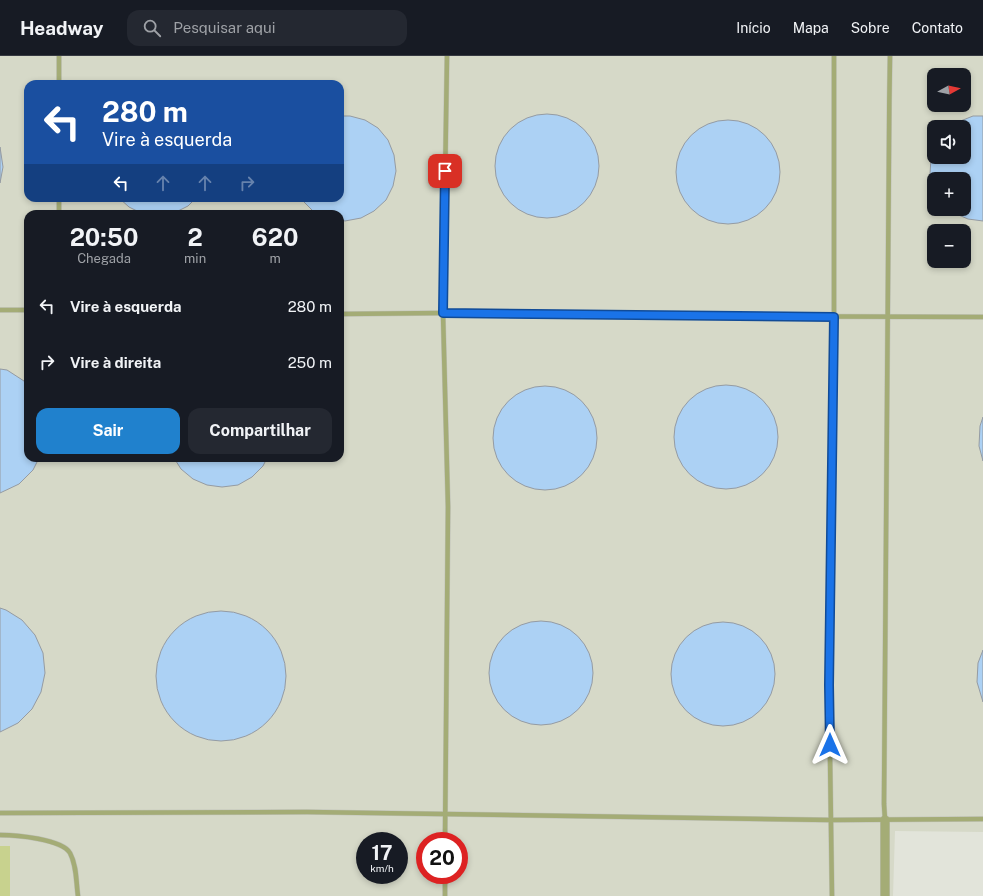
<!DOCTYPE html>
<html lang="pt">
<head>
<meta charset="utf-8">
<style>
	:root { --surface:#171b24; --page:#242831; --text:#f1f3f6; --muted:#9ea1a6; --line:#363941; --accent:#2081cd }
	body { margin:0; font-family:"Public Sans",sans-serif; background:var(--page); color:var(--text); height:100vh; display:flex; flex-direction:column; font-size:15px; white-space:nowrap }
	* { box-sizing:border-box; margin:0 }
	p { font-size:13px; color:var(--muted) }
	.icon { flex:none; width:22px; height:22px; fill:none; stroke:currentColor; stroke-width:2; stroke-linecap:round; stroke-linejoin:round }
	.map { position:relative; flex:1; overflow:hidden }
	.side { position:absolute; left:24px; top:154px; width:320px; height:252px; display:flex; flex-direction:column; background:var(--surface); border-radius:12px; box-shadow:0 2px 6px #0003 }
	.side>* { flex:none }
	.hud { position:absolute; left:24px; top:24px; width:320px; height:122px; border-radius:12px; box-shadow:0 2px 6px #0003; background:#1a4fa0; color:#fff; overflow:hidden }
	.needle { width:26px; rotate:82deg }
	.fabs { position:absolute; left:927px; top:12px; display:grid; gap:8px }
	.fabs a { display:grid; place-items:center; width:44px; height:44px; border-radius:8px; background:var(--surface); box-shadow:0 2px 6px #0003; font-size:20px }
	.speed { position:absolute; left:356px; top:776px; display:flex; gap:8px; font-size:20px; font-weight:700; text-align:center }
	.speed>* { display:grid; place-content:center; width:52px; height:52px; border-radius:50%; background:var(--surface); box-shadow:0 2px 6px #0003; line-height:1 }
	.speed small { font-size:10px; font-weight:400 }
	.speed .limit { border:6px solid #d22; background:#fff; color:#111 }
	.pin { position:absolute; display:grid; place-items:center; width:34px; height:34px; color:#fff; margin:-17px; border-radius:8px; box-shadow:0 2px 6px #0006 }
	.me { position:absolute; width:44px; margin:-22px; rotate:0deg; stroke-linejoin:round; filter:drop-shadow(0 0 3px #0008) }
	.turn { display:flex; align-items:center; gap:14px; height:84px; padding:0 12px; font-size:18px }
	.turn .icon { width:52px; height:52px; stroke-width:2.5 }
	.turn b { display:block; font-size:28px; line-height:34px }
	.lanes { display:flex; align-items:center; height:38px; padding:0 12px; background:#0003; justify-content:center; gap:20px; direction:ltr }
	.lanes .off { opacity:.35 }
	.eta { display:flex; justify-content:space-evenly; align-items:center; height:68px; text-align:center }
	.eta b { font-size:24px; font-weight:700; line-height:28px }
	.action { display:flex; gap:8px; margin-top:auto; padding:8px 12px }
	.action a { flex:1; height:46px; border-radius:12px; background:var(--accent); color:#fff; font-size:16px; font-weight:700; line-height:46px; text-align:center }
	.action a+a { background:var(--page); color:var(--text) }
	ul { padding:0; list-style:none }
	li { display:flex; align-items:center; gap:12px; height:56px; padding:0 12px }
	li div { flex:1 }
	li b { display:block; font-size:15px }
	li em { font-style:normal }
	header { display:flex; align-items:center; gap:24px; box-sizing:border-box; height:56px; padding:0 20px; background:var(--surface); border-bottom:1px solid var(--line) }
	header strong { font-size:19px }
	nav { display:flex; gap:22px; margin-inline-start:auto; font-size:14px }
	.search { width:280px; height:36px; background:var(--page); display:flex; align-items:center; gap:10px; box-sizing:border-box; padding:0 14px; border-radius:12px; color:var(--muted); font-size:15px }
	.map>svg:first-child { display:block }
	.built { fill:#d6d9c8; fill-rule:evenodd }
	.green { fill:#c8d28e }
	.building { fill:#acd1f4; stroke:#959ba2 }
	.lines { fill:none; stroke-linecap:round; stroke-linejoin:round }
	.lane-casing { stroke:#bfc1b8; stroke-width:5.5 }
	.street-casing { stroke:#bfc1b8; stroke-width:10 }
	.lane { stroke:#a4ac76; stroke-width:4.5 }
	.street { stroke:#a4ac76; stroke-width:9 }
	.route-casing { stroke:#114b97; stroke-width:10 }
	.route { stroke:#1a73e8; stroke-width:7 }
</style>
</head>
<body>
<header>
<strong>Headway</strong>
<div class="search"><svg class="icon" aria-label="search" viewBox="0 0 24 24"><circle cx="10" cy="10" r="6"/><path d="M15 15l6 6"/></svg>Pesquisar aqui</div>
<nav><a>Início</a><a>Mapa</a><a>Sobre</a><a>Contato</a></nav>
</header>
<div class="map">
<svg width="983" height="840" viewBox="0 0 983 840">
	<rect width="100%" height="100%" fill="#e2e4da"/>
	<path class="built" d="M0 0H983V776L895 775 893 840H10V790H0ZM934 19H964V49H934ZM28 28H340V142H28ZM934 71H964V101H934ZM934 123H964V153H934ZM28 158H340V402H28ZM934 175H964V205H934ZM365 785H399V819H365ZM425 785H459V819H425Z"/>
	<rect class="green" x="0" y="790" width="10" height="50"/>
	<g class="building">
		<circle cx="547" cy="110" r="52"/>
		<polygon points="340,60 350,60 365,64 378,72 388,84 394,99 396,115 393,130 386,144 374,155 361,162 345,165 340,164 340,158 319,158 315,157 304,146 301,142 340,142"/>
		<polygon points="973,60 983,60 983,165 968,163 954,157 950,153 964,153 964,123 934,123 934,133 930,118 931,102 934,93 934,101 964,101 964,71 951,71 958,66"/>
		<circle cx="728" cy="116" r="52"/>
		<polygon points="0,91 3,111 0,127"/>
		<polygon points="119,142 196,142 188,150 174,157 168,158 143,158 129,151"/>
		<polygon points="0,313 7,314 24,325 28,330 28,402 39,402 33,414 19,428 0,437"/>
		<circle cx="726" cy="381" r="52"/>
		<circle cx="545" cy="382" r="52"/>
		<polygon points="983,361 983,405 979,390 980,370"/>
		<polygon points="174,402 267,402 263,410 252,421 238,429 222,431 207,429 193,423 181,413"/>
		<polygon points="0,552 6,554 22,564 35,579 43,597 45,617 41,636 32,653 18,667 0,676"/>
		<circle cx="221" cy="620" r="65"/>
		<circle cx="541" cy="617" r="52"/>
		<circle cx="723" cy="618" r="52"/>
		<polygon points="983,594 983,646 977,626 978,607"/>
	</g>
	<g class="lines">
		<g class="lane-casing">
			<g id="lane">
				<polyline points="59,0 59,28"/>
				<polyline points="59,142 59,158"/>
				<polyline points="0,254 28,254"/>
				<polyline points="340,258 443,257 730,260 983,261"/>
				<polyline points="0,757 307,756 831,764 983,763"/>
				<path d="M885 764 884 748C887 498 886 249 890 0"/>
				<path d="M0 779C16 779 62 783 70 797 77 810 76 826 78 840"/>
				<polyline points="445,785 448,451 443,257 447,0"/>
				<polyline points="445,840 445,819"/>
				<polyline points="832,840 829,629 834,261 834,0"/>
			</g>
		</g>
		<g class="street-casing">
			<polyline id="street" points="885,840 885,764"/>
		</g>
		<use href="#lane" class="lane"/>
		<use href="#street" class="street"/>
	</g>
	<g class="lines">
		<g class="route-casing">
			<polyline id="route" points="445,115 443,257 834,261 829,629 830,689"/>
		</g>
		<use href="#route" class="route"/>
	</g>
</svg>
<div class="fabs">
<a><svg class="needle" viewBox="-14 -14 28 28"><path d="M0-13l5 13h-10z" fill="#e53935"/><path d="M0 13l5-13h-10z" fill="#9ea1a6"/></svg></a>
<a><svg class="icon" aria-label="sound" viewBox="0 0 24 24"><path d="M4 9h4l5-4v14l-5-4H4zM17 9q2 3 0 6"/></svg></a>
<a>+</a>
<a>−</a>
</div>
<div class="speed"><div>17<small>km/h</small></div><div class="limit">20</div></div>
<div class="pin" style="left:445px;top:115px;background:#d93025"><svg class="icon" aria-label="arrive" viewBox="0 0 24 24"><path d="M6 21V4h12l-3 4 3 4H6"/></svg></div>
<svg class="me" style="left:830px;top:689px" viewBox="-20 -20 40 40"><path d="M0-17L14 15 0 8-14 15z" fill="#1a73e8" stroke="#fff" stroke-width="4"/></svg>
<div class="hud">
<div class="turn"><svg class="icon" aria-label="left" viewBox="0 0 24 24"><path d="M17 20v-9H6M10 6l-5 5 5 5"/></svg><div><b>280 m</b>Vire à esquerda</div></div>
<div class="lanes"><svg class="icon" aria-label="left" viewBox="0 0 24 24"><path d="M17 20v-9H6M10 6l-5 5 5 5"/></svg><svg class="icon off" aria-label="ahead" viewBox="0 0 24 24"><path d="M12 20V5M6 11l6-6 6 6"/></svg><svg class="icon off" aria-label="ahead" viewBox="0 0 24 24"><path d="M12 20V5M6 11l6-6 6 6"/></svg><svg class="icon off" aria-label="right" viewBox="0 0 24 24"><path d="M7 20v-9h11M14 6l5 5-5 5"/></svg></div>
</div>
<section class="side">
<div class="eta">
<div><b>20:50</b><p>Chegada</p></div>
<div><b>2</b><p>min</p></div>
<div><b>620</b><p>m</p></div>
</div>
<ul>
<li><svg class="icon" aria-label="left" viewBox="0 0 24 24"><path d="M17 20v-9H6M10 6l-5 5 5 5"/></svg><div><b>Vire à esquerda</b></div><em>280 m</em></li>
<li><svg class="icon" aria-label="right" viewBox="0 0 24 24"><path d="M7 20v-9h11M14 6l5 5-5 5"/></svg><div><b>Vire à direita</b></div><em>250 m</em></li>
</ul>
<div class="action"><a>Sair</a><a>Compartilhar</a></div>
</section>
</div>
</body>
</html>
